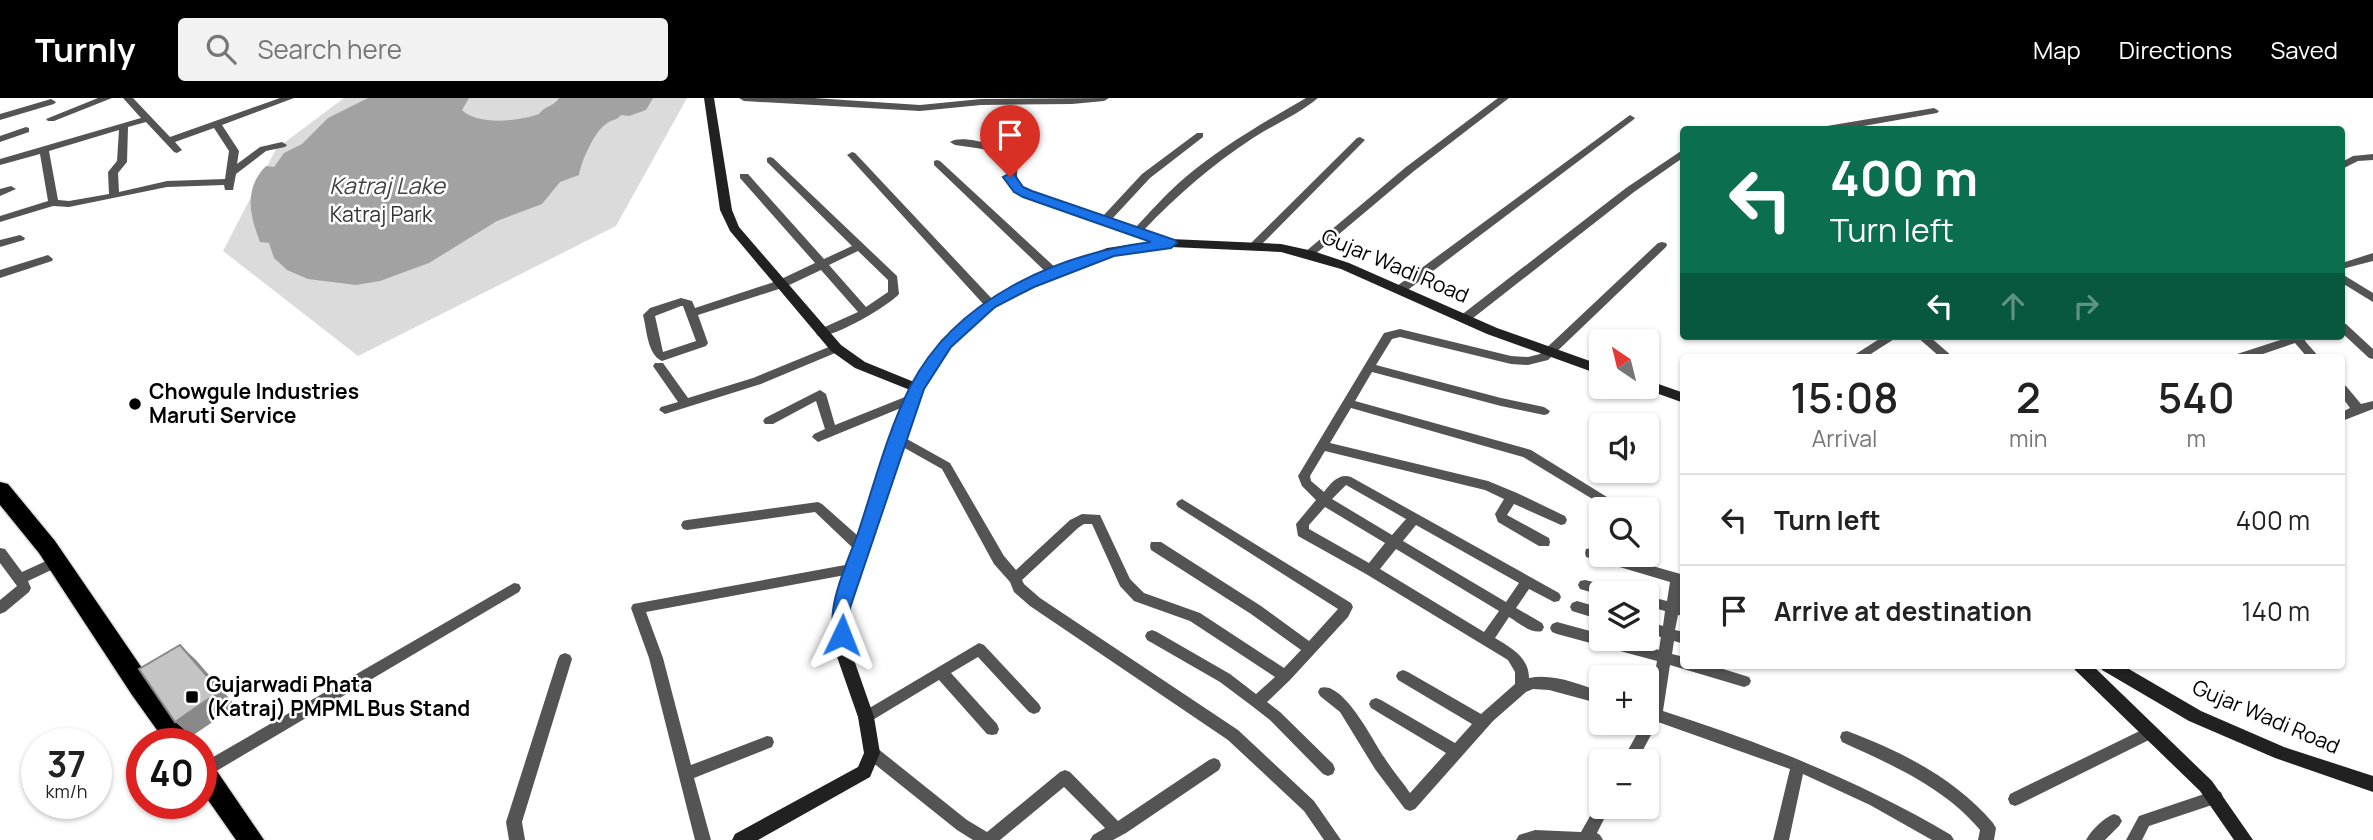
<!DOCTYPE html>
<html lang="en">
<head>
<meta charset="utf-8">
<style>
	:root { --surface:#fff; --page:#f2f2f2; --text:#222; --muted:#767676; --line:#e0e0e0; --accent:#000 }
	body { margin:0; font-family:Manrope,sans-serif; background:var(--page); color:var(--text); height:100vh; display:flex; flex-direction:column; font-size:26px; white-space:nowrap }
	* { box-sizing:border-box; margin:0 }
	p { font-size:23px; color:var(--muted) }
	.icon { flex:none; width:38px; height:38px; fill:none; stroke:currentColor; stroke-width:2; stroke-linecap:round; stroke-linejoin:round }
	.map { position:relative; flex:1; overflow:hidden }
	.details { position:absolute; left:1680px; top:256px; width:665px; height:315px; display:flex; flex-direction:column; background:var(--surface); border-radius:7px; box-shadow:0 2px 5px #0004 }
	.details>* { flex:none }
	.guide { position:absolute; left:1680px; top:28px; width:665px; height:214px; border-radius:7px; box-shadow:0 2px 5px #0004; background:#0b6e4f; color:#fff; overflow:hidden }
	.needle { width:46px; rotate:325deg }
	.fabs { position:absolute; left:1589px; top:231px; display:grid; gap:14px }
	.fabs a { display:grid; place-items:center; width:70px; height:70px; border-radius:7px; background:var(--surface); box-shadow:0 2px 5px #0004; font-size:35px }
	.speed { position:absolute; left:21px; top:630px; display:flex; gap:14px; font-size:35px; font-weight:700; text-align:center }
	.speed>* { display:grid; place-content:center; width:91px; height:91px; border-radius:50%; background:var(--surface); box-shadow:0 2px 5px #0004; line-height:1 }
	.speed small { font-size:18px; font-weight:400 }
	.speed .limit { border:10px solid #d22; background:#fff; color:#111 }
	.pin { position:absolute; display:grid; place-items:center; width:60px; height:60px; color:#fff; margin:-72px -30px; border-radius:50% 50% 50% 0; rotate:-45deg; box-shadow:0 0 7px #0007 }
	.pin .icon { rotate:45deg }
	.me { position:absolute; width:77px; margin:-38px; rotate:2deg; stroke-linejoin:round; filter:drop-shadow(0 0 5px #0008) }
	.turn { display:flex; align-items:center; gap:24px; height:147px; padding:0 35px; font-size:32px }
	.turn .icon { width:91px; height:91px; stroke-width:2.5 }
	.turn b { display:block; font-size:49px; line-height:60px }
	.lanes { display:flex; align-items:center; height:66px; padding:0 35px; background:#0003; justify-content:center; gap:35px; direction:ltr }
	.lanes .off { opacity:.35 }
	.eta { display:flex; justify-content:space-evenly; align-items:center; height:119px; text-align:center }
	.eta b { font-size:42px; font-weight:600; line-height:49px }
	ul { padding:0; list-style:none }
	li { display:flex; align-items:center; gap:21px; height:91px; padding:0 35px; border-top:2px solid var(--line) }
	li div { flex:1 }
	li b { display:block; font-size:26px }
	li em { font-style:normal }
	header { display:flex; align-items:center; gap:42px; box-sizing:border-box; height:98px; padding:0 35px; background:var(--accent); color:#fff }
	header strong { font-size:33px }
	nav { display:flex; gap:38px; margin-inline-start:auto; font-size:24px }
	.search { width:490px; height:63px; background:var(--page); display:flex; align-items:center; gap:18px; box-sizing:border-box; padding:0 24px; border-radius:7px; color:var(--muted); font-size:26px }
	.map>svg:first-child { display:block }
	.green { fill:#dbdbdb }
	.water { fill:#a2a2a2 }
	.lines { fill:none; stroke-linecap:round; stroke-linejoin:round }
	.highway-casing { stroke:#dbdbdb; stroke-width:3 }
	.street { fill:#545454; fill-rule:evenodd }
	.secondary { fill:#212121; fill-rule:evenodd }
	.highway { fill:#000; fill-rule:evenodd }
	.shaded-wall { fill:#898989 }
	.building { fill:#c4c4c4; stroke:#898989; stroke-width:2 }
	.route { fill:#1a73e8; stroke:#114b97; stroke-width:2 }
	.poi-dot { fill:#000; stroke:#fff; stroke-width:2.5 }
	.labels { text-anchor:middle; stroke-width:5; stroke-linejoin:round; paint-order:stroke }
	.park-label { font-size:21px; fill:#323232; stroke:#fff }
	.street-label { font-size:21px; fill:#000; stroke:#fff }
	.poi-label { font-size:21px; font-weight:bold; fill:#000; stroke:#fff; text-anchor:start }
	.water-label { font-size:23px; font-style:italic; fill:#434343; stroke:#fff }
</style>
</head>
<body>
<header>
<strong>Turnly</strong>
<div class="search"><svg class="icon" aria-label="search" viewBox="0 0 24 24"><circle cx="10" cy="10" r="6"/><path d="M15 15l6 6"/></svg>Search here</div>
<nav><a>Map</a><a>Directions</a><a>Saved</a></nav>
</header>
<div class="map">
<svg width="2373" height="742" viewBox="0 0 2373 742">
	<rect width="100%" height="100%" fill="#fff"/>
	<polygon class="green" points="344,0 687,0 616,128 358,258 223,153 276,51"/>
	<path class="water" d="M368 0H469L462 12C478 28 519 23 539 16 544 8 553 9 559 0H653L646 12 629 18 621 17C616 23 612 21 606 26 594 34 581 64 579 77L560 84 542 106 497 123 429 165 380 183 356 187 308 181 287 172 274 160 269 145 260 144C250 118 243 91 266 68L274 69 284 55 302 46 328 20Z"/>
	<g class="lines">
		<g class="highway-casing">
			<g id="highway">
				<polygon points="0,384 8,386 55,443 194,646 167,646 132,597 39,455 0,407"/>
				<polygon points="201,660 210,663 264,742 236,742 201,692"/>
			</g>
		</g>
		<g class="street">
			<polygon points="98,0 112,0 54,23 48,23 46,21"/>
			<path d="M123 0H133L170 39 280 0H294L222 27 239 53 237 66 260 49 282 44 287 47 285 49 266 53 236 76 233 92H225L224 87 167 89 69 109 53 108 0 124V118L48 103 40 56 0 67V61L141 20ZM146 24 174 54 177 55 182 52 175 44 214 30 229 53 225 81 167 83 119 94 118 75 127 64 128 29ZM119 32 117 63 108 74 109 96 69 103 58 102 49 53Z"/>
			<polygon points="739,0 814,0 920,7 981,1 1109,0 1104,3 1072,6 981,7 920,13 744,3"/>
			<path d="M1306 0H1318C1299 16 1273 27 1253 40 1212 67 1177 97 1144 132L1175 143 1176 145 1175 147 1171 148 1023 98C1008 89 1005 80 1008 63 993 50 974 50 955 47L950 44C963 36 1000 48 1012 56L1029 34H1035L1037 36 1018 62 1017 78 1019 85 1031 94 1103 118 1142 76 1197 35H1203V39L1150 80 1112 121 1136 129C1150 114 1165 97 1181 83 1219 50 1263 25 1306 0Z"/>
			<polygon points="1498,0 1509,0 1414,73 1313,158 1305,158 1304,156 1305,154 1406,69"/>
			<polygon points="51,1 56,4 54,6 0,22 0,16"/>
			<polygon points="1934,10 1939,13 1937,15 1841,32 1817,32 1821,29"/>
			<polygon points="1630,17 1635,20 1633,22 1405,194 1397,194 1396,191 1397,188"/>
			<polygon points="26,29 29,30 29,34 0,44 0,38"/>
			<polygon points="1360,39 1365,42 1363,44 1259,149 1251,149 1250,147 1251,145 1357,40"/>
			<polygon points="1684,51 1684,59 1634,94 1468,224 1460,224 1458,221 1460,218 1626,90"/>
			<polygon points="852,54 855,55 994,203 995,206 994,209 986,209 849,59 847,57"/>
			<polygon points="2373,56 2373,62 2358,63 2342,71 2342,64 2353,58"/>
			<path d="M770 59 773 60 897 178 899 196C888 208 834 240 818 238L816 235 818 232 858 214 821 172 785 189 698 217 708 245 706 248 662 263C647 256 647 232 643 217L650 210 681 200 692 203 695 210 777 183 815 165 740 80V76H748L824 161 852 148 767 64V60ZM858 153 888 182V194L866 209 829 167ZM681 208H683L696 243 663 254 655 218Z"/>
			<polygon points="937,62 940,63 1058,172 1059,175 1058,178 1050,178 934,67 934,63"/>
			<polygon points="11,88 16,91 0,98 0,91"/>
			<polygon points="20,137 25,140 24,142 0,149 0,142"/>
			<path d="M1662 144 1666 145 1667 147 1666 149 1548 262 1528 267 1511 266 1400 239 1392 241 1376 267 1501 300 1544 309 1550 313 1548 316 1544 317 1501 308 1372 274 1355 303 1531 352 1607 399 1609 402 1607 405H1599L1523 359 1351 310 1330 345 1488 383 1517 395 1565 418 1567 422 1565 426 1561 427 1514 406 1507 417 1549 440 1550 444 1549 448H1539L1498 424 1495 416 1504 401 1485 392 1325 353 1310 378 1311 383 1324 394C1331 385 1339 375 1351 379L1559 495 1561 499 1559 503 1554 504 1529 491 1516 510 1542 525 1544 529 1542 533C1531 536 1519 525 1509 519L1495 540C1511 550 1529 559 1529 580 1553 575 1579 586 1601 594V606L1549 592 1533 591 1526 594 1493 623 1415 711 1410 713 1405 711 1375 671 1340 614 1320 598 1318 594 1320 590C1343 582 1373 643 1384 659 1392 672 1402 683 1410 695L1446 655 1371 610 1369 606 1371 602 1376 600 1381 602 1455 645 1472 626 1398 582 1396 578 1398 574 1403 572 1408 574 1481 616 1515 586V574L1508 562 1366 476 1298 438 1296 426 1316 402 1302 388 1298 378 1384 235 1400 231 1511 258 1528 259 1540 256 1658 145ZM1346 387 1406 421 1392 437 1332 401ZM1325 409 1385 445 1369 465 1309 431V427ZM1416 427 1519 485 1506 504 1403 443ZM1396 451 1499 513 1484 534 1380 471Z"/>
			<polygon points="2373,155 2373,163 2342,171 2342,165"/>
			<polygon points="48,157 53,161 52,163 0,180 0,172"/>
			<polygon points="2342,176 2373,195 2373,204 2342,185"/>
			<polygon points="2342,225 2346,226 2373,251 2373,261 2369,260 2342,235"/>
			<polygon points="1884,238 1899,238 1866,259 1851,259"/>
			<polygon points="1916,238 1929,238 1953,259 1940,259"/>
			<polygon points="2293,238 2305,238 2305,243 2319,259 2307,259 2295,245 2254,259 2235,259 2237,256"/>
			<polygon points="836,246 842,250 840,253 761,286 665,316 659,312 661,309 678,304 655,271 653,268 655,265 663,265 688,300 753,280"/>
			<polygon points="2342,287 2346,288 2361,306 2373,303 2373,311 2342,323 2342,314 2350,310 2342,299"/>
			<polygon points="820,292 826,296 835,327 910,297 914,296 920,300 918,303 818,344 812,339 814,336 825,331 816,303 773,326 765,326 763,323 765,320"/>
			<polygon points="898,336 950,365 1004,458 1016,472 1070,422 1082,416 1100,417 1130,481 1144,495 1200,515 1284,570 1301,552 1251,516 1151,452 1150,448 1151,444 1161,444 1261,508 1309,543 1338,511 1178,409 1176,406 1178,403 1182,401 1351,505 1353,509 1348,519 1290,582 1267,604 1280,614 1333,666 1335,671 1333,676 1328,678 1323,676 1270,622 1252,608 1220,584 1147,542 1145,538 1147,534 1152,532 1157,534 1230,576 1256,596 1275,579 1190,523 1134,503 1120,488 1092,426 1084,426 1078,430 1022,482 1024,486 1040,500 1238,632 1314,703 1341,742 1324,742 1304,713 1228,642 1030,508 1014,494 1010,484 994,466 942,371 894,344 892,341 894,338"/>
			<polygon points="818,404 822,406 867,446 868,450 867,454 857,454 815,414 687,432 683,431 681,427 683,423 687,422"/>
			<polygon points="0,450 5,451 22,474 57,458 62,459 63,463 62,467 28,483 31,490 29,494 5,514 0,516 0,502 17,488 0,465"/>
			<path d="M1591 450 1601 453V457H1614L1684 477 1680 506 1684 507V518L1678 517 1675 532 1684 534V546L1674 543 1672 556 1684 559V567H1710L1749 579 1751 583 1749 587 1744 589 1670 567 1663 613C1763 645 1860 683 1951 737L1954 742H1932L1870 707 1803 676 1789 742H1773L1790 671 1658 624 1637 663H1622L1643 625H1647V608H1649L1657 563 1557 536 1552 534 1550 530 1552 526 1557 524 1601 536V541H1617L1659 552 1661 539 1647 535V523L1663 528 1665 513 1647 508V498L1667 503 1670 484 1586 459 1585 455 1586 451Z"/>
			<polygon points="856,465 861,466 863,470 861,474 856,475 646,514 663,560 691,667 767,638 772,639 774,644 772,649 694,680 711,742 695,742 649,560 631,510 633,506"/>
			<polygon points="1585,482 1622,491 1624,495 1601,497 1580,491 1578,487 1580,483"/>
			<polygon points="514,485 519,486 521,490 519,494 208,678 201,679 201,666"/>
			<polygon points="1577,503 1601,510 1601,522 1572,513 1570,509 1572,505"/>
			<polygon points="979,545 984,547 1039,606 1041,610 1039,614 1034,616 1029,614 978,559 951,575 997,626 999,631 997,636 992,637 987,636 939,582 871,623 866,625 861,623 859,619 861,615"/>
			<polygon points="565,555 570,557 572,561 522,724 525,742 509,742 506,724 558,561 560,557"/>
			<polygon points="2150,628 2155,629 2157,634 2155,639 2020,706 2015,708 2010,706 2008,701 2010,696"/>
			<path d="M1847 633C1901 653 1956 681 1993 725L1996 730 1994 742H1978L1980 732C1944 689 1892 667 1842 644L1840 639 1842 634Z"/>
			<polygon points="872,648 877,650 967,722 987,734 1060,674 1065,672 1070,674 1118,723 1209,662 1214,660 1219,662 1221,667 1219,672 1126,735 1113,742 1090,742 1093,737 1105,730 1064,689 1000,742 973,742 957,732 867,660 865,655 867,650"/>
			<polygon points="2216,692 2221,694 2223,699 2221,704 2149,728 2142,742 2126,742 2139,718"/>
			<polygon points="1601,703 1601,709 1610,709 1597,735 1600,737 1603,742 1516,742 1519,737 1535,732 1581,734 1598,704"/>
			<path d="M2114 716 2119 718 2122 723 2119 728 2105 742H2086C2091 732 2104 720 2114 716Z"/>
		</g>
		<g class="secondary">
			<polygon points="704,0 714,0 732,112 739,129 841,247 865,264 914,284 941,242 986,203 1050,172 1107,150 1171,141 1281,146 1313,153 1349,165 1497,230 1601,267 1601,277 1487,236 1341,171 1281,154 1171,149 1113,157 1058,178 994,209 951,248 923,291 849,510 852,556 874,619 880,655 870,679 758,742 732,742 735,736 858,669 864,655 858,619 836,556 833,510 910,292 855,270 831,253 730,133 720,112"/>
			<polygon points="1647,282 1684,295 1684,305 1642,290 1641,289 1647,289"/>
			<polygon points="2073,567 2092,567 2212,683 2253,742 2234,742 2200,693 2075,572"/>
			<polygon points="2100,567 2122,567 2201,613 2284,649 2373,678 2373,694 2275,660 2189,623 2102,572"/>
		</g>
		<use href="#highway" class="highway"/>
	</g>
	<polygon class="shaded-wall" points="180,547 196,562 236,608 192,638 175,624"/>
	<polygon class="building" points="180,547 220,593 175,624 139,571"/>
	<path class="route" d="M1010 75 1014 76 1023 89 1032 93 1175 142 1177 145 1171 150 1114 158 1034 189 995 209 951 249 924 291 850 510 851 537 849 542 842 545 836 542C823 514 848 463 858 435 874 387 887 335 910 289 955 201 1057 156 1151 144L1023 99 1014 94 1003 79Z"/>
	<g class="poi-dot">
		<circle cx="135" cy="306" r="7"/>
		<rect x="185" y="592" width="14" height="14" rx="3.5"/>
	</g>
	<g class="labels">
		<g class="park-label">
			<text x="381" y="124">Katraj Park</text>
		</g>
		<g class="street-label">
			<text transform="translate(1395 168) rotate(23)" y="7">Gujar Wadi Road</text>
			<text transform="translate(2266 619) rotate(23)" y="7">Gujar Wadi Road</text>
		</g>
		<g class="poi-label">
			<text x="149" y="301">Chowgule Industries<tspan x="149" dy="24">Maruti Service</tspan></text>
			<text x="206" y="594">Gujarwadi Phata<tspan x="206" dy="24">(Katraj) PMPML Bus Stand</tspan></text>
		</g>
		<g class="water-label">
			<text x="387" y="96">Katraj Lake</text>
		</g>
	</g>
</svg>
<div class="fabs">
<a><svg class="needle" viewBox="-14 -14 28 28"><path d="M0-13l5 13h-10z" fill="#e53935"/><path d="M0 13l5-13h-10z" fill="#767676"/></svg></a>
<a><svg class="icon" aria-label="sound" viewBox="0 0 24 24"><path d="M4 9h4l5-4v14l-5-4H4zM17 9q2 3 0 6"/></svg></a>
<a><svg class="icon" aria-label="search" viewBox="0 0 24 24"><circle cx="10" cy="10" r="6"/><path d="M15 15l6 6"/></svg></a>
<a><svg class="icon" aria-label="layers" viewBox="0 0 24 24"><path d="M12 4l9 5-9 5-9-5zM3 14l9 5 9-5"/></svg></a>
<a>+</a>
<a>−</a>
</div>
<div class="speed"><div>37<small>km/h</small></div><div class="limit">40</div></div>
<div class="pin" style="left:1010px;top:79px;background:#d93025"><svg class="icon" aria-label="arrive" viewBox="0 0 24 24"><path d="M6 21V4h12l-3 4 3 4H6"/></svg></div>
<svg class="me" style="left:842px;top:537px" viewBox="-20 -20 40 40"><path d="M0-17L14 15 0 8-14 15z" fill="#1a73e8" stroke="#fff" stroke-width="4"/></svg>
<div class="guide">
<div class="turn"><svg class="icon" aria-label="left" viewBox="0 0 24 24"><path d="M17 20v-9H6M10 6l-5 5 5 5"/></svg><div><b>400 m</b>Turn left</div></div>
<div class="lanes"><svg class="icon" aria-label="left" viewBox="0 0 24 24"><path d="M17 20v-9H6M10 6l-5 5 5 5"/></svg><svg class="icon off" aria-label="ahead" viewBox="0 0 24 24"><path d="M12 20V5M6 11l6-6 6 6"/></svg><svg class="icon off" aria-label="right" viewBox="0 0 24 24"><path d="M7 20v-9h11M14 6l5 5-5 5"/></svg></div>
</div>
<section class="details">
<div class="eta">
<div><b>15:08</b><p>Arrival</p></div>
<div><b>2</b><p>min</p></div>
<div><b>540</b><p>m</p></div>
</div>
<ul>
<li><svg class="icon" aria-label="left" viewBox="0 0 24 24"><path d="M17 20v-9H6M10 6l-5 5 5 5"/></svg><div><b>Turn left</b></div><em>400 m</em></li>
<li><svg class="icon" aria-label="arrive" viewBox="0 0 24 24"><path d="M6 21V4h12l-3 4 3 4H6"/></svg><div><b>Arrive at destination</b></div><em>140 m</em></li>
</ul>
</section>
</div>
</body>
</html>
